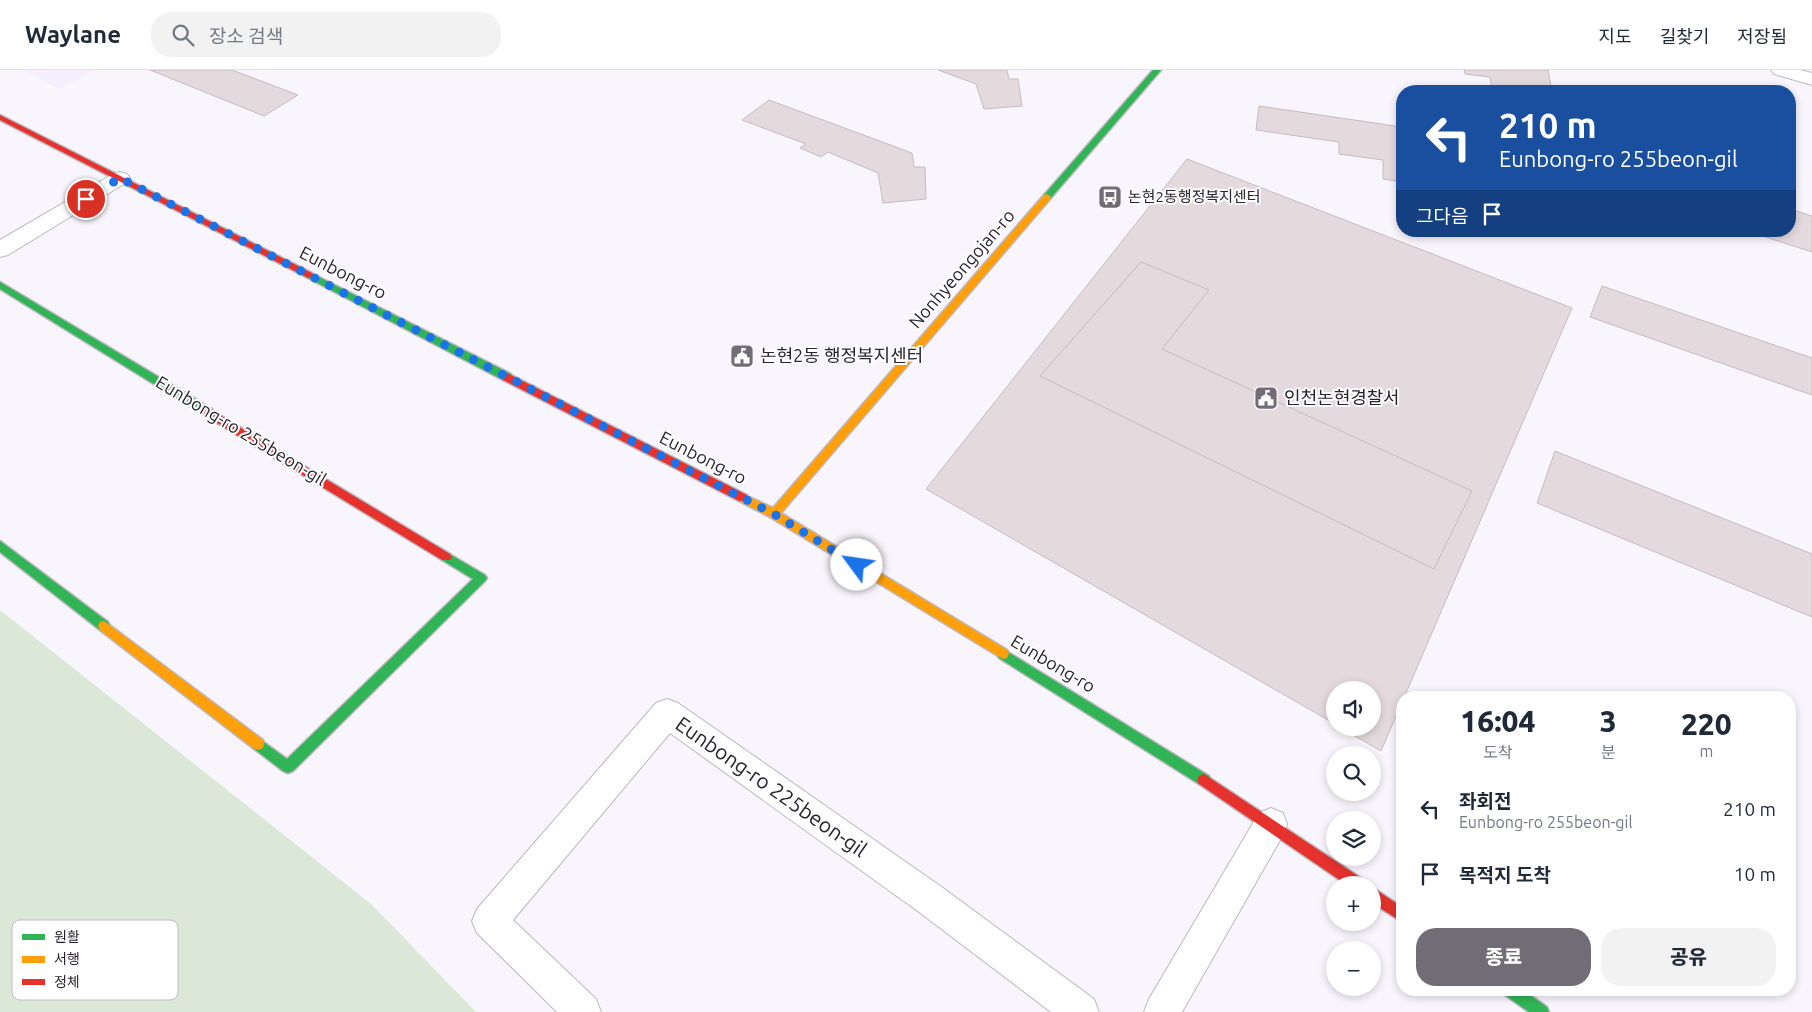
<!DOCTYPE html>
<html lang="ko">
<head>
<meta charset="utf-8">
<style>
	:root { --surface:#fff; --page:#f2f2f3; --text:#1f2937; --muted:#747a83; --line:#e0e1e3; --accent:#726c77 }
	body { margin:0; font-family:Ubuntu,"Noto Sans KR",sans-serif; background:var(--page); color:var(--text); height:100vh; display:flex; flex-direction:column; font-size:19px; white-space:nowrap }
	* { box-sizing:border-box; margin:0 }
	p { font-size:16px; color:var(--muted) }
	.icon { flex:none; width:28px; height:28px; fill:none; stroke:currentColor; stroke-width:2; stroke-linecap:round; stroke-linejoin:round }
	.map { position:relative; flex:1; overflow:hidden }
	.drawer { position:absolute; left:1396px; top:621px; width:400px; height:305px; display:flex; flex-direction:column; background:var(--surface); border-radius:20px; box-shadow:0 2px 8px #0003 }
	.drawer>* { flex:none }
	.hud { position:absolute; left:1396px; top:15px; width:400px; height:152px; border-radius:20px; box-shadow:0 2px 8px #0003; background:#1a4fa0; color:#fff; overflow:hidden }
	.tools { position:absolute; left:1326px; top:611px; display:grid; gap:10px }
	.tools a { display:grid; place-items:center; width:55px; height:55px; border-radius:50%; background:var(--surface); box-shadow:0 2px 8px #0003; font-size:25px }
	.pin { position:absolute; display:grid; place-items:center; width:42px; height:42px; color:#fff; margin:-21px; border:2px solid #fff; border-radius:50%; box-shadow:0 1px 5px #0007 }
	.me { position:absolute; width:55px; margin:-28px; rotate:301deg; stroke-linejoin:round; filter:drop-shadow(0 0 4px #0008) }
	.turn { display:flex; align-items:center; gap:18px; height:105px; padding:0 20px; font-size:22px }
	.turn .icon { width:65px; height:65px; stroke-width:2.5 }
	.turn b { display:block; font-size:35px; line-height:42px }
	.then { display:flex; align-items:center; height:48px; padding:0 20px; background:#0003; gap:10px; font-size:19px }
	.eta { display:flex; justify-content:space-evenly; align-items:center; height:85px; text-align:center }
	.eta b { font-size:30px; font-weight:800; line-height:35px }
	.action { display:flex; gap:10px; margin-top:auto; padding:10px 20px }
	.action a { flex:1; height:58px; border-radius:20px; background:var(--accent); color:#fff; font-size:20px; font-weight:800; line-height:58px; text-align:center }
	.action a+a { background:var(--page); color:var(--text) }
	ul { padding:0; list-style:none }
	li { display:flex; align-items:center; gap:15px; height:65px; padding:0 20px }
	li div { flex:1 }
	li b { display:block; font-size:19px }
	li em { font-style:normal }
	header { display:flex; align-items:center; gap:30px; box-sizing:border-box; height:70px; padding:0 25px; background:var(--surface); border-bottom:1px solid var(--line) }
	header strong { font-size:24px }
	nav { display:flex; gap:28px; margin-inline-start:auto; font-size:18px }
	.search { width:350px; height:45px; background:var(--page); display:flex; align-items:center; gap:12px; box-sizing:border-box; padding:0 18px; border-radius:20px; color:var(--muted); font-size:19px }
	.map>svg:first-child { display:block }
	.built { fill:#f6edfe }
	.green { fill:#dce8d7 }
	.building { fill:#e4dadd; stroke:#c5bcc0 }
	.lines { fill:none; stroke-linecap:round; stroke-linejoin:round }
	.street-casing { stroke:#bcb7c0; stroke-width:2 }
	.fast-casing { stroke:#bcb7c0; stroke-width:3 }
	.slow-casing { stroke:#bcb7c0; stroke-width:3 }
	.jam-casing { stroke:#bcb7c0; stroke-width:3 }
	.street { fill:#fefeff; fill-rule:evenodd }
	.fast { fill:#30b455; fill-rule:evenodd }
	.slow { fill:#ff9f0a; fill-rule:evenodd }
	.jam { fill:#e5322d; fill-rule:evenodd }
	.route { stroke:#1a73e8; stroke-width:9; stroke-dasharray:0 16.2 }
	.labels { text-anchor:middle; stroke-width:4; stroke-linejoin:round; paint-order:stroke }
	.far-poi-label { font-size:15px; fill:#29232f; stroke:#fff; text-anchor:start }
	.street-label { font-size:18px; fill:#29232f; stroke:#fff }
	.poi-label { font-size:18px; fill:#29232f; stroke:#fff; text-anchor:start }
	.near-street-label { font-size:21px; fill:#29232f; stroke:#fff }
	.key { fill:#fff; stroke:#bfbdc1; stroke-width:1 }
	.key-label { font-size:14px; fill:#29232f }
</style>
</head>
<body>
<header>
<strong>Waylane</strong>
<div class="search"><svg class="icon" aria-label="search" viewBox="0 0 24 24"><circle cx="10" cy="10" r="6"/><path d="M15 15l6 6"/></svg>장소 검색</div>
<nav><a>지도</a><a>길찾기</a><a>저장됨</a></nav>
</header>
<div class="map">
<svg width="1812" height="942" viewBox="0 0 1812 942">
	<rect width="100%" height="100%" fill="#f9f5fc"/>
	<polygon class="built" points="24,0 95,0 60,19"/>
	<polygon class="green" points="0,540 371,834 476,942 0,942"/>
	<g class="building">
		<polygon points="150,0 232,0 298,25 264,46"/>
		<polygon points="938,0 1007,0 1009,9 1018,9 1022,36 984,39 976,14"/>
		<polygon points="1464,0 1548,0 1552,21 1507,21 1492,19 1490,7 1465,4"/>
		<polygon points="769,30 912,83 914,97 925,97 926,129 883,133 878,103 828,82 821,87 800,78 806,74 742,50"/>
		<polygon points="1259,36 1402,57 1402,112 1383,109 1383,90 1339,84 1339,72 1256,60"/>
		<polygon points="1187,89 1572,238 1381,681 1341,658 1372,658 1372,620 1335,620 1335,654 926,419"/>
		<polygon points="1790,139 1812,146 1812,182 1747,161 1790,161"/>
		<polygon points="1141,192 1209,220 1162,279 1472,421 1434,499 1040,306"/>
		<polygon points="1602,216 1812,288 1812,325 1590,247"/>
		<polygon points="1555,381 1812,484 1812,547 1537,433"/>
	</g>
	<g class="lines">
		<g class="street-casing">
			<g id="street">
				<polygon points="1771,0 1800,0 1812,3 1812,15 1774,4"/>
				<polygon points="120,102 127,104 130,108 127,112 8,185 0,187 0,170 113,104"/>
				<polygon points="667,629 678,633 943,818 1094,929 1099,942 1051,942 919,842 670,663 513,850 596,929 601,942 557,942 477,863 472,851 477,839 656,633"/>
				<polygon points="1271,738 1283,743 1287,754 1283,765 1182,942 1144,942 1149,929 1259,743"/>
			</g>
		</g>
		<g class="fast-casing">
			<g id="fast">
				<polygon points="1153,0 1161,0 1050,129 1044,129 1044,125"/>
				<polygon points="309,202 511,304 512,307 511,310 503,310 306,207 304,205"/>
				<polygon points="0,212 212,339 213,342 212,345 204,345 0,219"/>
				<polygon points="0,471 108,552 110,556 108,560 104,561 100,560 0,482"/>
				<polygon points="446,482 485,505 487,508 485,511 293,701 288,703 283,701 253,678 252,674 253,670 258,668 287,689 473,509 442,490 440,487 442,484"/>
				<polygon points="1003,579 1209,706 1211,710 1209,714 1204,716 1199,714 999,588 997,584 999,580"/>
				<polygon points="1503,920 1523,920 1547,937 1549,942 1529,942 1505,925"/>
			</g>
		</g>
		<g class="slow-casing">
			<g id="slow">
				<polygon points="1047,124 1051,127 1050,129 781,443 1007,580 1009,584 1007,588 1003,589 770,447 739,431 738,428 743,424 773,438 1044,125"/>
				<polygon points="104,551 263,670 264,674 263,678 258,680 253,678 100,560 98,556 100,552"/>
			</g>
		</g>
		<g class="jam-casing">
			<g id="jam">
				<polygon points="0,45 312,203 314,205 309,208 306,207 0,50"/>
				<polygon points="507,303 747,425 748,428 747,431 739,431 503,310 502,307"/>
				<polygon points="208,338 450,484 452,487 450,490 442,490 204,345 203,342 204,339"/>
				<polygon points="1204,704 1364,810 1366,815 1347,815 1199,714 1197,710 1199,706"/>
				<polygon points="1372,817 1402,837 1402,852 1372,833"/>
			</g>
		</g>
		<use href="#street" class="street"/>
		<use href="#fast" class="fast"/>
		<use href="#slow" class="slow"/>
		<use href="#jam" class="jam"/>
	</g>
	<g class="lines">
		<polyline class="route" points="86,129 120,108 774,444 857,495"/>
	</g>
	<defs>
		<g id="bus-square" transform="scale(1.25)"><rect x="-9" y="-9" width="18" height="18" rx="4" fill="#726c77" stroke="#fff"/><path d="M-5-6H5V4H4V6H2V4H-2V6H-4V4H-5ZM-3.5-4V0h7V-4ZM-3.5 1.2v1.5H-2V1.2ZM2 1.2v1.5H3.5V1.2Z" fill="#fff"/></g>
		<g id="civic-square" transform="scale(1.25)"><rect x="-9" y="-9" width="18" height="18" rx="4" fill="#726c77" stroke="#fff"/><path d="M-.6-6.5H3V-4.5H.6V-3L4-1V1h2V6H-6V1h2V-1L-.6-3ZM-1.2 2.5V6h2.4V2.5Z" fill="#fff"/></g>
	</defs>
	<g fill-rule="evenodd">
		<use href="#bus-square" x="1110" y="127"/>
		<use href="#civic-square" x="742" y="286"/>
		<use href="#civic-square" x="1266" y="328"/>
	</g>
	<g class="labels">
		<g class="far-poi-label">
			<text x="1128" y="132">논현2동행정복지센터</text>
		</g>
		<g class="street-label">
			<text transform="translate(962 199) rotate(-49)" y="6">Nonhyeongojan-ro</text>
			<text transform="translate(343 203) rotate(27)" y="6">Eunbong-ro</text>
			<text transform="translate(241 361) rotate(31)" y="6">Eunbong-ro 255beon-gil</text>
			<text transform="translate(703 388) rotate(27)" y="6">Eunbong-ro</text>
			<text transform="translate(1053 594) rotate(31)" y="6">Eunbong-ro</text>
		</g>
		<g class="poi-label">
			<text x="760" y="292">논현2동 행정복지센터</text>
			<text x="1284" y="334">인천논현경찰서</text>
		</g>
		<g class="near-street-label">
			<text transform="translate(771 717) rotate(35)" y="7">Eunbong-ro 225beon-gil</text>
		</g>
	</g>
	<rect x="12" y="850" width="166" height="80" rx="8" class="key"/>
	<rect x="22" y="864" width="23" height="6" fill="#30b455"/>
	<rect x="22" y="886" width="23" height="7" fill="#ff9f0a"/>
	<rect x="22" y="909" width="23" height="6" fill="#e5322d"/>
	<g class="key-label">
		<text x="54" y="872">원활</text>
		<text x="54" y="894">서행</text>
		<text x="54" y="917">정체</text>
	</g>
</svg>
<div class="tools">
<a><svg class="icon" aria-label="sound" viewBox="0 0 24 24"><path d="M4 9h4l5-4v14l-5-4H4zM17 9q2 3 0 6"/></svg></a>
<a><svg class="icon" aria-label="search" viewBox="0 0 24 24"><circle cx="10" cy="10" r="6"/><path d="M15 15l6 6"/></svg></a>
<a><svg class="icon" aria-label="layers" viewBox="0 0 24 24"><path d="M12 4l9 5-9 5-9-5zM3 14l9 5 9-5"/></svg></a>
<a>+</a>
<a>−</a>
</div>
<div class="pin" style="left:86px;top:129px;background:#d93025"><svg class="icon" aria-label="arrive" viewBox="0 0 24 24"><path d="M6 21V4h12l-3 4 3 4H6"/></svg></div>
<svg class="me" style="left:857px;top:495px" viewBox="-20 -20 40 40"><circle r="19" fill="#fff"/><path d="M0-13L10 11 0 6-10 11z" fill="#1a73e8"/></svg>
<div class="hud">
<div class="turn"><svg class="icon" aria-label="left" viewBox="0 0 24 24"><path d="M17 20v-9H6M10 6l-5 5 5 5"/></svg><div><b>210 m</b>Eunbong-ro 255beon-gil</div></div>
<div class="then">그다음<svg class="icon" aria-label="arrive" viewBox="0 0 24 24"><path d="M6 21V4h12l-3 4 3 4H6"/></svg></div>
</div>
<section class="drawer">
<div class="eta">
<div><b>16:04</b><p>도착</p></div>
<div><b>3</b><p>분</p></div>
<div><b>220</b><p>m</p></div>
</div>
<ul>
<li><svg class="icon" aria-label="left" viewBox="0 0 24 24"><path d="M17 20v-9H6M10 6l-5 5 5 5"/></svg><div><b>좌회전</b><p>Eunbong-ro 255beon-gil</p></div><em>210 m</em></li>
<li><svg class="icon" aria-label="arrive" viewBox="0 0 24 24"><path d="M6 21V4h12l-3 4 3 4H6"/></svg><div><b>목적지 도착</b></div><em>10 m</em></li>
</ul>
<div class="action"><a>종료</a><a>공유</a></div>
</section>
</div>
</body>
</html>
